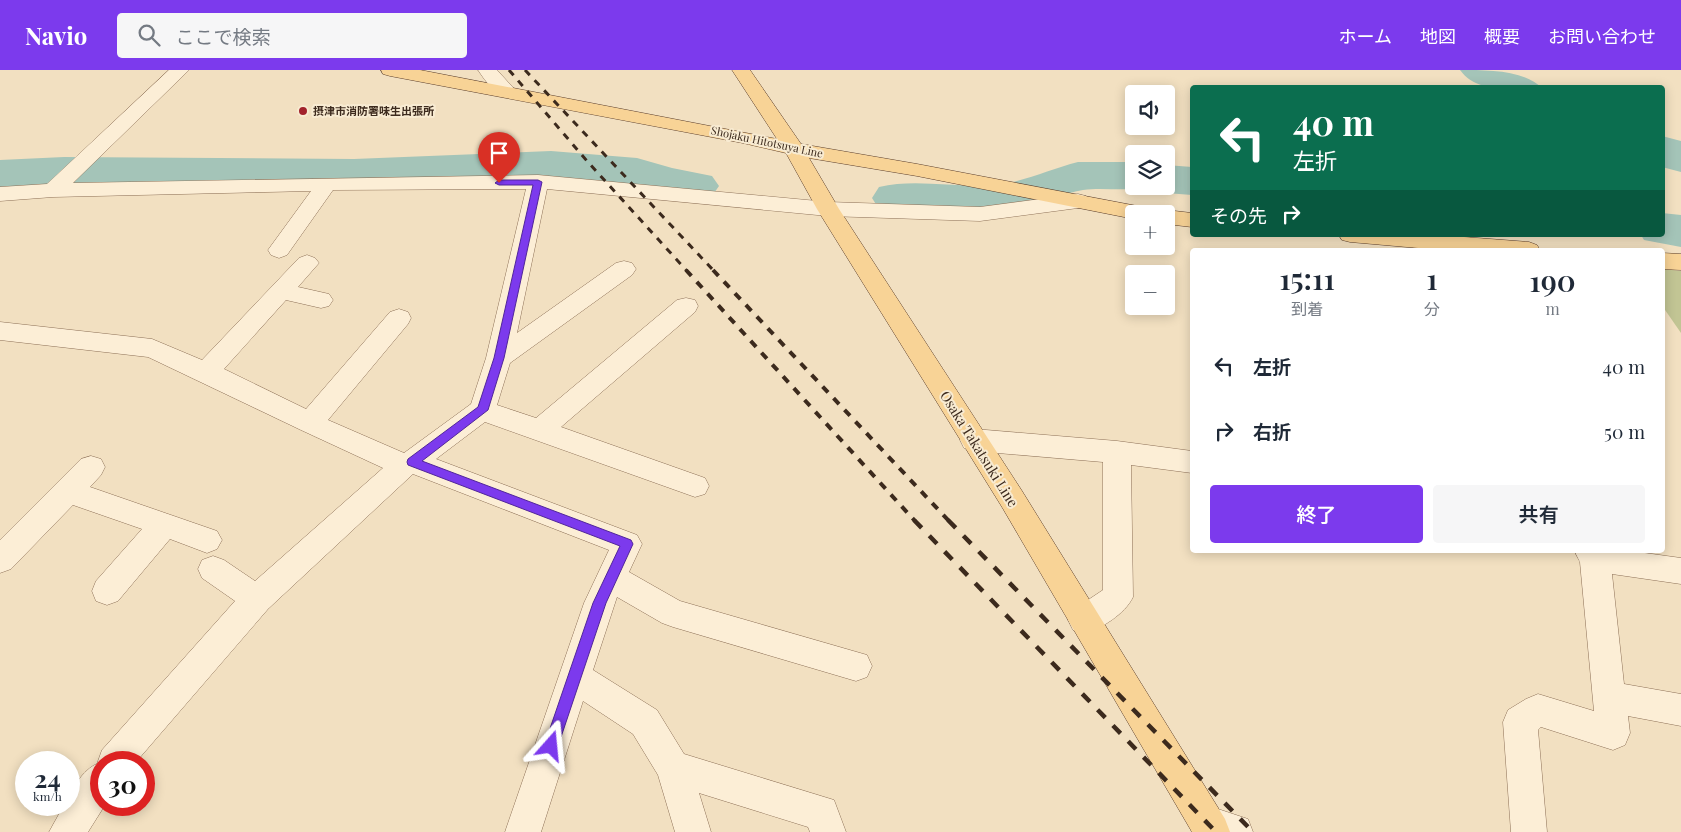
<!DOCTYPE html>
<html lang="ja">
<head>
<meta charset="utf-8">
<style>
	:root { --surface:#fff; --page:#f6f6f7; --text:#1f2937; --muted:#747a83; --accent:#7c3aed }
	body { margin:0; font-family:"Playfair Display","Noto Sans JP",serif; background:var(--page); color:var(--text); height:100vh; display:flex; flex-direction:column; font-size:19px; white-space:nowrap }
	* { box-sizing:border-box; margin:0 }
	p { font-size:16px; color:var(--muted) }
	.icon { flex:none; width:28px; height:28px; fill:none; stroke:currentColor; stroke-width:2; stroke-linecap:round; stroke-linejoin:round }
	.map { position:relative; flex:1; overflow:hidden }
	.drawer { position:absolute; left:1190px; top:178px; width:475px; height:305px; display:flex; flex-direction:column; background:var(--surface); border-radius:5px; box-shadow:0 2px 12px #0003 }
	.drawer>* { flex:none }
	.banner { position:absolute; left:1190px; top:15px; width:475px; height:152px; border-radius:5px; box-shadow:0 2px 12px #0003; background:#0b6e4f; color:#fff; overflow:hidden }
	.fabs { position:absolute; left:1125px; top:15px; display:grid; gap:10px }
	.fabs a { display:grid; place-items:center; width:50px; height:50px; border-radius:5px; background:var(--surface); box-shadow:0 2px 12px #0003; font-size:25px }
	.speed { position:absolute; left:15px; top:681px; display:flex; gap:10px; font-size:25px; font-weight:700; text-align:center }
	.speed>* { display:grid; place-content:center; width:65px; height:65px; border-radius:50%; background:var(--surface); box-shadow:0 2px 12px #0003; line-height:1 }
	.speed small { font-size:12px; font-weight:400 }
	.speed .limit { border:8px solid #d22; background:#fff; color:#111 }
	.pin { position:absolute; display:grid; place-items:center; width:42px; height:42px; color:#fff; margin:-51px -21px; border-radius:50% 50% 50% 0; rotate:-45deg; box-shadow:0 0 5px #0007 }
	.pin .icon { rotate:45deg }
	.me { position:absolute; width:55px; margin:-28px; rotate:18deg; stroke-linejoin:round; filter:drop-shadow(0 0 4px #0008) }
	.turn { display:flex; align-items:center; gap:18px; height:105px; padding:0 20px; font-size:22px }
	.turn .icon { width:65px; height:65px; stroke-width:2.5 }
	.turn b { display:block; font-size:35px; line-height:42px }
	.then { display:flex; align-items:center; height:48px; padding:0 20px; background:#0003; gap:10px; font-size:19px }
	.eta { display:flex; justify-content:space-evenly; align-items:center; height:85px; text-align:center }
	.eta b { font-size:30px; font-weight:600; line-height:35px }
	.cta { display:flex; gap:10px; margin-top:auto; padding:10px 20px }
	.cta a { flex:1; height:58px; border-radius:5px; background:var(--accent); color:#fff; font-size:20px; font-weight:600; line-height:58px; text-align:center }
	.cta a+a { background:var(--page); color:var(--text) }
	ul { padding:0; list-style:none }
	li { display:flex; align-items:center; gap:15px; height:65px; padding:0 20px }
	li div { flex:1 }
	li b { display:block; font-size:19px }
	li em { font-style:normal }
	header { display:flex; align-items:center; gap:30px; box-sizing:border-box; height:70px; padding:0 25px; background:var(--accent); color:#fff }
	header strong { font-size:24px }
	nav { display:flex; gap:28px; margin-inline-start:auto; font-size:18px }
	.search { width:350px; height:45px; background:var(--page); display:flex; align-items:center; gap:12px; box-sizing:border-box; padding:0 18px; border-radius:5px; color:var(--muted); font-size:19px }
	.map>svg:first-child { display:block }
	.cemetery { fill:#c2c594 }
	.lines { fill:none; stroke-linecap:round; stroke-linejoin:round }
	.river { fill:#a4c4b8; fill-rule:evenodd }
	.minor-casing { stroke:#8d7057; stroke-width:1 }
	.major-casing { stroke:#5b3e2c; stroke-width:1 }
	.minor { fill:#fceed6; fill-rule:evenodd }
	.major { fill:#f8d396; fill-rule:evenodd }
	.rail-far2 { stroke:#3c2a1d; stroke-width:3; stroke-dasharray:7 7; stroke-linecap:butt }
	.rail-far1 { stroke:#3c2a1d; stroke-width:4; stroke-dasharray:8 8; stroke-linecap:butt }
	.rail { stroke:#3c2a1d; stroke-width:4.5; stroke-dasharray:11 11; stroke-linecap:butt }
	.route { fill:#7c3aed; stroke:#51269a }
	.poi-dot { fill:#a2222b; stroke:#f8ebd2; stroke-width:2 }
	.labels { text-anchor:middle; stroke-width:4; stroke-linejoin:round; paint-order:stroke }
	.far-poi-label { font-size:11px; font-weight:bold; fill:#3c2a1d; stroke:#f8ebd2; text-anchor:start }
	.far-street-label { font-size:11px; fill:#3c2a1d; stroke:#f8ebd2 }
	.street-label { font-size:14px; fill:#3c2a1d; stroke:#f8ebd2 }
</style>
</head>
<body>
<header>
<strong>Navio</strong>
<div class="search"><svg class="icon" aria-label="search" viewBox="0 0 24 24"><circle cx="10" cy="10" r="6"/><path d="M15 15l6 6"/></svg>ここで検索</div>
<nav><a>ホーム</a><a>地図</a><a>概要</a><a>お問い合わせ</a></nav>
</header>
<div class="map">
<svg width="1681" height="762" viewBox="0 0 1681 762">
	<rect width="100%" height="100%" fill="#f2e0c1"/>
	<polygon class="cemetery" points="1663,199 1681,201 1681,263 1663,237"/>
	<g class="lines">
		<g class="river">
			<path d="M1460 0C1487 0 1525 0 1542 18 1515 18 1478 25 1460 0Z"/>
			<polygon points="1662,66 1681,71 1681,102 1662,97"/>
			<polygon points="551,81 637,88 672,98 712,106 719,116 712,126 695,131 665,127 630,116 551,109 354,117 64,115 0,118 0,90 64,87 354,89"/>
			<path d="M1078 92H1134V116H1166V95L1192 97V125L1166 123 1149 119 1148 117C1126 122 1104 117 1083 120 1063 123 1043 134 1024 140 986 151 917 149 879 139L872 128 879 117C915 108 956 118 993 115 1022 113 1050 99 1078 92Z"/>
			<polygon points="1662,143 1681,145 1681,177 1644,170 1641,165 1662,165"/>
		</g>
		<g class="minor-casing">
			<g id="minor">
				<path d="M169 0H189L73 113 538 105 828 132 980 137 1078 124 1086 126 1089 131 1086 136 1078 138 980 151 828 146 547 119 517 263 616 193 624 191 632 193 636 199 632 205 510 293 497 335 536 348 677 230 686 228 695 230 698 236 695 242 561 357 705 408 709 416 705 424 695 427 485 352 436 389 637 465 642 474 629 502 680 531 867 585 872 596 867 607 856 611 673 557 662 553 617 527 593 600 657 640 684 684 834 730 846 762H810L808 757 699 723 711 762H675L658 705 633 664 583 631 541 762H505L584 533 609 480 413 404 268 539 136 692H101V735H105L88 762H49L64 735H69C69 720 84 699 97 694L102 680 235 531 202 508 198 499 202 490 213 486 224 490 255 511 383 398 301 360 148 287 0 270V252L152 269 202 290 299 188 307 185 315 188 319 193 298 217 329 224 333 230 329 236 321 238 286 230 224 299 306 339 390 242 399 239 408 242 411 248 408 254 328 350 404 383 471 334 486 288 526 119 333 120 287 185 279 188 271 185 268 180 311 121 53 127 0 131V117L47 114Z"/>
				<path d="M478 0H497L518 23 515 27C499 31 486 12 478 0Z"/>
				<path d="M974 359 1117 371 1192 381V403L1131 395 1133 527C1125 544 1102 558 1084 564L1073 560 1068 550 1073 540 1103 520V392L974 381 964 378 960 370 964 362Z"/>
				<polygon points="91,386 101,389 105,397 101,405 90,417 217,461 222,470 217,479 207,483 170,469 118,531 107,535 96,531 92,521 96,511 142,459 73,435 11,499 0,503 0,470 81,389"/>
				<polygon points="1574,480 1623,480 1681,488 1681,514 1612,504 1624,614 1681,624 1681,656 1628,646 1630,663 1625,675 1613,680 1541,657 1538,660 1547,762 1511,762 1503,652 1508,640 1526,629 1538,624 1594,641 1580,492"/>
				<polygon points="1206,735 1248,749 1253,762 1192,762 1188,753 1193,740"/>
			</g>
		</g>
		<g class="major-casing">
			<g id="major">
				<polygon points="381,0 420,0 777,69 732,0 750,0 801,74 917,94 1153,139 1156,144 1134,144 1134,149 917,106 809,88 839,139 1022,421 1225,749 1230,762 1192,762 1002,437 817,139 786,83 743,73 390,6 383,4"/>
				<polygon points="1166,140 1192,143 1192,157 1166,154 1166,144 1157,144"/>
				<polygon points="1339,165 1438,165 1529,172 1537,175 1540,180 1441,180 1350,172 1342,170"/>
				<polygon points="1662,183 1681,184 1681,200 1662,199"/>
			</g>
		</g>
		<use href="#minor" class="minor"/>
		<use href="#major" class="major"/>
		<g class="rail-far2">
			<polyline points="509,0 587,91 687,201"/>
			<polyline points="525,0 714,201"/>
		</g>
		<g class="rail-far1">
			<polyline points="686,200 915,451"/>
			<polyline points="713,200 949,451"/>
		</g>
		<g class="rail">
			<polyline points="914,450 1216,762"/>
			<polyline points="948,450 1253,762"/>
		</g>
	</g>
	<polygon class="route" points="538,110 542,112 504,288 488,340 422,391 631,470 633,474 606,533 558,676 556,681 551,683 546,681 544,676 593,533 620,476 408,395 407,392 408,389 478,337 494,288 533,115 499,115 495,113 499,110"/>
	<circle class="poi-dot" cx="303" cy="41" r="5"/>
	<g class="labels">
		<g class="far-poi-label">
			<text x="313" y="45">摂津市消防署味生出張所</text>
		</g>
		<g class="far-street-label">
			<text transform="translate(767 72) rotate(12)" y="4">Shojaku Hitotsuya Line</text>
		</g>
		<g class="street-label">
			<text transform="translate(979 379) rotate(58)" y="5">Osaka Takatsuki Line</text>
		</g>
	</g>
</svg>
<div class="fabs">
<a><svg class="icon" aria-label="sound" viewBox="0 0 24 24"><path d="M4 9h4l5-4v14l-5-4H4zM17 9q2 3 0 6"/></svg></a>
<a><svg class="icon" aria-label="layers" viewBox="0 0 24 24"><path d="M12 4l9 5-9 5-9-5zM3 14l9 5 9-5"/></svg></a>
<a>+</a>
<a>−</a>
</div>
<div class="speed"><div>24<small>km/h</small></div><div class="limit">30</div></div>
<div class="pin" style="left:499px;top:113px;background:#d93025"><svg class="icon" aria-label="arrive" viewBox="0 0 24 24"><path d="M6 21V4h12l-3 4 3 4H6"/></svg></div>
<svg class="me" style="left:551px;top:676px" viewBox="-20 -20 40 40"><path d="M0-17L14 15 0 8-14 15z" fill="#7c3aed" stroke="#fff" stroke-width="4"/></svg>
<div class="banner">
<div class="turn"><svg class="icon" aria-label="left" viewBox="0 0 24 24"><path d="M17 20v-9H6M10 6l-5 5 5 5"/></svg><div><b>40 m</b>左折</div></div>
<div class="then">その先<svg class="icon" aria-label="right" viewBox="0 0 24 24"><path d="M7 20v-9h11M14 6l5 5-5 5"/></svg></div>
</div>
<section class="drawer">
<div class="eta">
<div><b>15:11</b><p>到着</p></div>
<div><b>1</b><p>分</p></div>
<div><b>190</b><p>m</p></div>
</div>
<ul>
<li><svg class="icon" aria-label="left" viewBox="0 0 24 24"><path d="M17 20v-9H6M10 6l-5 5 5 5"/></svg><div><b>左折</b></div><em>40 m</em></li>
<li><svg class="icon" aria-label="right" viewBox="0 0 24 24"><path d="M7 20v-9h11M14 6l5 5-5 5"/></svg><div><b>右折</b></div><em>50 m</em></li>
</ul>
<div class="cta"><a>終了</a><a>共有</a></div>
</section>
</div>
</body>
</html>
